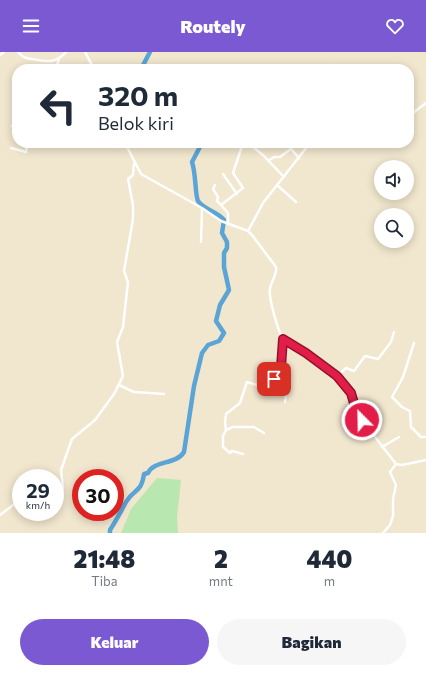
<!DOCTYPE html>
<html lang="id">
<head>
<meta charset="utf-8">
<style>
	:root { --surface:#fff; --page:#f6f6f7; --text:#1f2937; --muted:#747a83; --accent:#7a59d3 }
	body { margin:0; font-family:Commissioner,sans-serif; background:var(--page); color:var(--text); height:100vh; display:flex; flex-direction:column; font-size:15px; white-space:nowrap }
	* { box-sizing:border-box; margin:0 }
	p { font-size:13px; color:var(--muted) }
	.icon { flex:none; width:22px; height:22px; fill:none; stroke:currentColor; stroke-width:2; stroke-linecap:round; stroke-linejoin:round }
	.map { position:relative; height:481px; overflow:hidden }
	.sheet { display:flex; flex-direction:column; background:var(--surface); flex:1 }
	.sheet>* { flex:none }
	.hud { position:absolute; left:12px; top:12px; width:402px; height:84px; border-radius:16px; box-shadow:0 2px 10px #0003; background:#fff; color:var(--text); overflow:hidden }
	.tools { position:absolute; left:374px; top:108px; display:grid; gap:8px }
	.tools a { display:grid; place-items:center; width:40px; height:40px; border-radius:50%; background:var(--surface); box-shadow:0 2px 10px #0003; font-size:20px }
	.speed { position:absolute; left:12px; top:417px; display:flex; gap:8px; font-size:20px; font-weight:700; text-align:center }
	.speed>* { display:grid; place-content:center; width:52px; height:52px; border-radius:50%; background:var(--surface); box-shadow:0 2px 10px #0003; line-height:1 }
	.speed small { font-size:10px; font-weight:400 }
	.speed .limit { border:6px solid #d22; background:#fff; color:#111 }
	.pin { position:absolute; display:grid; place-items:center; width:34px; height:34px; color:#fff; margin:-17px; border-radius:8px; box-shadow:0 2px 6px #0006 }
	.me { position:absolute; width:44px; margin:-22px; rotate:337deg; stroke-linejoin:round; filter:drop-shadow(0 0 3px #0008) }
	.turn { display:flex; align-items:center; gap:14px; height:84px; padding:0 20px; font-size:18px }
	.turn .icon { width:52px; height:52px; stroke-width:2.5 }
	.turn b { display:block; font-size:28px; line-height:34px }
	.eta { display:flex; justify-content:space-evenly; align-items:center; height:68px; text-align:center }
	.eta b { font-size:24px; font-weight:800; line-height:28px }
	.cta { display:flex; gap:8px; margin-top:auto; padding:8px 20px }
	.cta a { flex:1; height:46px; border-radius:24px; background:var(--accent); color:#fff; font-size:16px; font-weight:800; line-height:46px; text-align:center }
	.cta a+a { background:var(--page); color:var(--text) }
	header { display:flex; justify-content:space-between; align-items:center; height:52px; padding:0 20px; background:var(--accent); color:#fff; font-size:18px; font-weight:800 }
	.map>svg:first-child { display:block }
	.green { fill:#b8e7af }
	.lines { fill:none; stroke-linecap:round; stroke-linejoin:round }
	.river { stroke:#5ba4d6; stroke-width:4.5 }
	.minor { stroke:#fff; stroke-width:2.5 }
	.route-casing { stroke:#92132f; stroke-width:10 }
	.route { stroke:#e11d48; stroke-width:7 }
</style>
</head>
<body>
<header><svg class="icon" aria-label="menu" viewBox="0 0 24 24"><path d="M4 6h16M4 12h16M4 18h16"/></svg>Routely<svg class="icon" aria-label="heart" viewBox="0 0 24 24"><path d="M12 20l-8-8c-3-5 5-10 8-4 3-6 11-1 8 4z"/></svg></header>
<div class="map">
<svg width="426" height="481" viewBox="0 0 426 481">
	<rect width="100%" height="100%" fill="#f1e6ce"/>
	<polygon class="green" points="157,426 181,428 177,465 178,481 121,481 131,457"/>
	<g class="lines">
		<g class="river">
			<polyline points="141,17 150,0"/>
			<path d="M110 481V478C116 469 121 459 126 450 134 436 141 442 144 422L148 421C154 408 176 413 184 400L194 334 202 301 208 293 219 289 224 281 216 269 220 253 229 238 224 215V201L227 196V190L222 181 224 168C217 159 204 158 198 149 195 143 196 121 192 110L202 91"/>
		</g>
		<g class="minor">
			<path d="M18 0C25 8 29 6 38 8 50 10 57 10 66 0"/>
			<polyline points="85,0 94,17"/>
			<polyline points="0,3 4,0"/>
			<polyline points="331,13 340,17"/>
			<polyline points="56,17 59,7"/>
			<polyline points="409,64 426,51"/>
			<polyline points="12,74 17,76"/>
			<path d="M125 91 141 122 202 156 221 169 248 179 252 183 276 215C277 223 272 228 270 236 268 245 278 279 283 287L306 301 337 324 351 341 356 358 362 368 396 412 402 413 426 408"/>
			<polyline points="248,91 263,103 284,125"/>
			<polyline points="11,96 26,100 27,91"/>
			<polyline points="268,109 274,105 280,105 291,97 299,106"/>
			<polyline points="223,122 237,142"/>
			<polyline points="215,133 213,137 218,145 217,149 221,153"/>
			<polyline points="277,133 296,150"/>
			<polyline points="228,172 228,161 221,153 243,136 233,121 243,91"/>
			<polyline points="248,179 263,151 310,91"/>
			<polyline points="201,190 202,157"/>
			<polyline points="414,291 403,325 392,345 402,355 410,359 411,375 421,385 426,385"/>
			<polyline points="273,324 276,336 286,343 285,350"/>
			<polyline points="337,324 346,316 354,319 365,304 378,307 391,290 394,280"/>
			<polyline points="119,333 134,340 164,342"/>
			<polyline points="226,378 233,375 254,375 264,381"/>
			<polyline points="382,395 399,385"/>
			<polyline points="243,402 232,399 230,401 223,395 223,384 226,378 225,370 226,362 240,351 247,330 257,333 262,327 269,329 281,315 283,287"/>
			<polyline points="55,455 63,436 61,418 72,387 95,368 114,342 123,324 117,290 123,275 128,230 124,219 133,167 133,153 128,127 133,123 134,112"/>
			<polyline points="0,463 21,447"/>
			<polyline points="383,481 390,473 393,464 393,447 396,433 390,420 396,412"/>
		</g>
	</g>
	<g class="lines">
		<g class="route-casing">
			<polyline id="route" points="274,327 273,324 281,315 283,287 306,301 337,324 351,341 356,358 362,368"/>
		</g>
		<use href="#route" class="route"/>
	</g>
</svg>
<div class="tools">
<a><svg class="icon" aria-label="sound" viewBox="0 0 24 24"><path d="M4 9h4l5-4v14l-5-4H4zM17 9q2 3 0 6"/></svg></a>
<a><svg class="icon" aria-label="search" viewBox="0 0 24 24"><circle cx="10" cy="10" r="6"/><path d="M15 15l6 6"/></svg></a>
</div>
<div class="speed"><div>29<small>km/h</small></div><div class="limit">30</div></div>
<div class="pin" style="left:274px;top:327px;background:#d93025"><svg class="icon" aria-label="arrive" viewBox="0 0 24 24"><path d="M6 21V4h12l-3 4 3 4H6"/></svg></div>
<svg class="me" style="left:362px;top:368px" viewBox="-20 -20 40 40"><circle r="17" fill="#e11d48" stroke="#fff" stroke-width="3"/><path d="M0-11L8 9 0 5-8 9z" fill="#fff"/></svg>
<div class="hud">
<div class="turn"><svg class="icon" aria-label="left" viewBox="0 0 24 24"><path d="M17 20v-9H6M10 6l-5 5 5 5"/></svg><div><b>320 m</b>Belok kiri</div></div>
</div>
</div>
<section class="sheet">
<div class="eta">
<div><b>21:48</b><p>Tiba</p></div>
<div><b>2</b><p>mnt</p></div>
<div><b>440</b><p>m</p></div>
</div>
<div class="cta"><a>Keluar</a><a>Bagikan</a></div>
</section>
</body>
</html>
